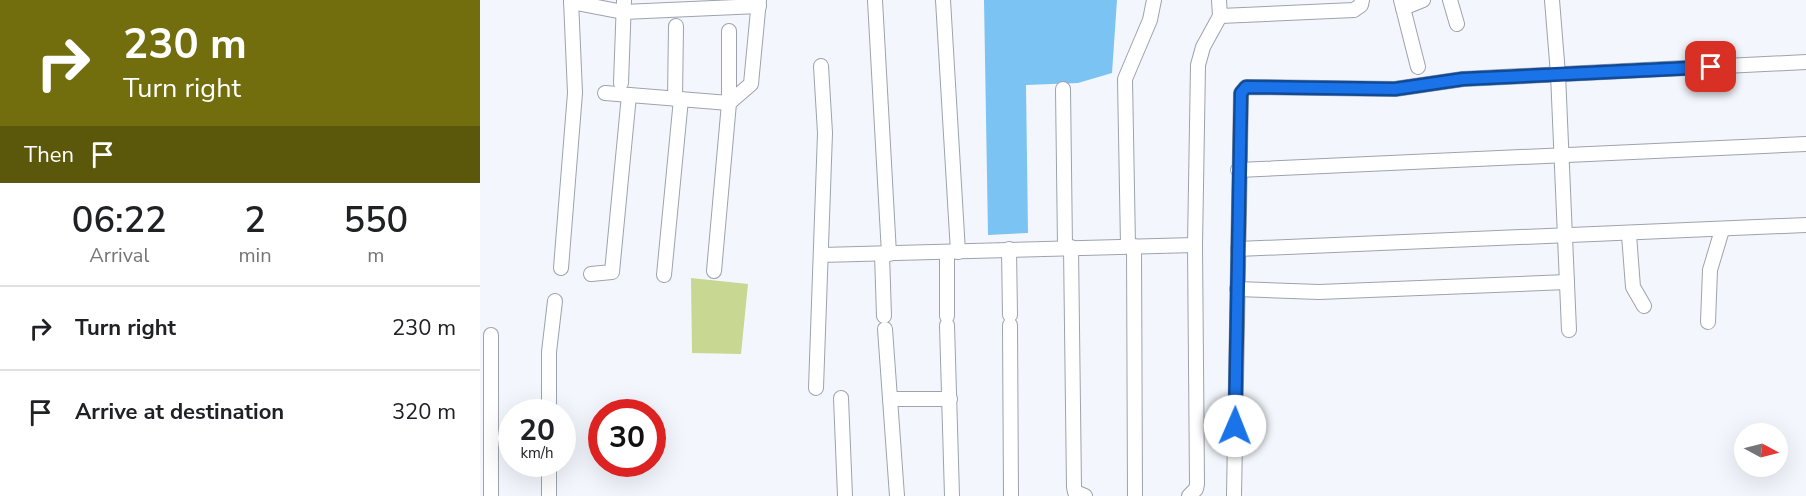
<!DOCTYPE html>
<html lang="en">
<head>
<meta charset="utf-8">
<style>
	:root { --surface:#fff; --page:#f2f2f2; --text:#202124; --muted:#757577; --line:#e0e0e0 }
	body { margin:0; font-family:"Nunito Sans",sans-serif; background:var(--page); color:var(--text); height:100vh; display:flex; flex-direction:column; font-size:22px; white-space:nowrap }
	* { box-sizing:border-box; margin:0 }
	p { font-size:20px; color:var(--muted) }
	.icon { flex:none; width:33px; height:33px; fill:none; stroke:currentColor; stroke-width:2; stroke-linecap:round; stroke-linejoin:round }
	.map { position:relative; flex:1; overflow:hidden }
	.sheet { display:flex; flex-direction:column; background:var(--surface); width:480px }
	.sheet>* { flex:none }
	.banner { background:#726e0e; color:#fff; overflow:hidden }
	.needle { width:39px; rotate:97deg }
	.fabs { position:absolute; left:1254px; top:423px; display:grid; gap:12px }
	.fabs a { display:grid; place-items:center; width:54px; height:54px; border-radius:50%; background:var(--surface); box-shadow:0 6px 24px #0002; font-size:30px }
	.speed { position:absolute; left:18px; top:399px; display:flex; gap:12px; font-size:30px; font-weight:700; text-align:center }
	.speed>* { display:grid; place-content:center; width:78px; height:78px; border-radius:50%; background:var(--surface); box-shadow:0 6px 24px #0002; line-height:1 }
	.speed small { font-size:15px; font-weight:400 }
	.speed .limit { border:9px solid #d22; background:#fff; color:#111 }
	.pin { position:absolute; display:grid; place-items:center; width:51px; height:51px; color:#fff; margin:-26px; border-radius:12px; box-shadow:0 3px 9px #0006 }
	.me { position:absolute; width:66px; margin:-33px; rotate:1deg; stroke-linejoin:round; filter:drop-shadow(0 0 4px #0008) }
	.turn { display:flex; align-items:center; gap:21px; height:126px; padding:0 24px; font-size:27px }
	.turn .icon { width:78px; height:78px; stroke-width:2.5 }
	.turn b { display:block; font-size:42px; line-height:51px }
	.then { display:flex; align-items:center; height:57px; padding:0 24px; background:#0003; gap:12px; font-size:22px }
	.eta { display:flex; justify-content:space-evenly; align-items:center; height:102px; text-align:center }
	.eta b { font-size:36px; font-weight:600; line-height:42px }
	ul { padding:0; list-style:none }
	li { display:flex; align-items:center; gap:18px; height:84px; padding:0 24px; border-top:2px solid var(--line) }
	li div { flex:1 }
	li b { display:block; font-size:22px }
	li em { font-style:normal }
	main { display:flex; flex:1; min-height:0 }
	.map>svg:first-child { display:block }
	.green { fill:#c8d791 }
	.water { fill:#7ac3f2 }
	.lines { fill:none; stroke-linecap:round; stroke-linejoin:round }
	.minor-casing { stroke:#9da2ad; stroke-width:16 }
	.minor { stroke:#fff; stroke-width:14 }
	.route-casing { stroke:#114b97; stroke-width:15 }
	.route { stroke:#1a73e8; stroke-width:10 }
</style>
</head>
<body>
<main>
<section class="sheet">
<div class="banner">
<div class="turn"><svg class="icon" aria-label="right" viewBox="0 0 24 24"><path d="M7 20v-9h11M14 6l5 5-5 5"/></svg><div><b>230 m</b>Turn right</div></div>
<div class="then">Then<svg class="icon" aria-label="arrive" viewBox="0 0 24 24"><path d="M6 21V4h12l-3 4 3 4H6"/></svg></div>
</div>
<div class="eta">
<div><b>06:22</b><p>Arrival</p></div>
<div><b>2</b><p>min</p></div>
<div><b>550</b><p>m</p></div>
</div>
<ul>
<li><svg class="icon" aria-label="right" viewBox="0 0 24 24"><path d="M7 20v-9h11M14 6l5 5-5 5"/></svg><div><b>Turn right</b></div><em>230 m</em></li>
<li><svg class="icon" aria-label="arrive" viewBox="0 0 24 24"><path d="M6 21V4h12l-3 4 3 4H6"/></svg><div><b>Arrive at destination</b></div><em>320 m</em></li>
</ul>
</section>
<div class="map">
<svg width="1326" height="496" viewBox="0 0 1326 496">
	<rect width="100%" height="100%" fill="#f3f7fd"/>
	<polygon class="green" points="211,278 268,284 261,354 212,353"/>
	<polygon class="water" points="504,0 637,0 632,73 598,83 546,85 548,233 508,235"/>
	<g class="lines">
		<g class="minor-casing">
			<g id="minor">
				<polyline points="395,0 409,254"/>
				<polyline points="463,0 478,252"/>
				<polyline points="921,0 938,67"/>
				<polyline points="970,0 977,24"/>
				<polyline points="1072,0 1078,74 1089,330"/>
				<polyline points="91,2 143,12 279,6"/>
				<polyline points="923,8 943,0"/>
				<polyline points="740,16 874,10 881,5 882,0"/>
				<polyline points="141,83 144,0"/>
				<polyline points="583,89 585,247"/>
				<polyline points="125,93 249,103 249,31"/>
				<polyline points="195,99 196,26"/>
				<polyline points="758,170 1326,144"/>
				<polyline points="1149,235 1153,287 1164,306"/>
				<polyline points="648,246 645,79 670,20 674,0"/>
				<polyline points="654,246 655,496"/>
				<polyline points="591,247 594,487 595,492 605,496"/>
				<polyline points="529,249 530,315"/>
				<polyline points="758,249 1326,225"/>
				<polyline points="402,254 404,316"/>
				<polyline points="341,255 715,245"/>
				<polyline points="81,268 95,93 91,0"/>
				<polyline points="234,271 249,103 271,84 279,0"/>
				<polyline points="111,274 132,272 149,95"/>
				<polyline points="184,275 201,99"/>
				<polyline points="757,289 839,292 1087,282"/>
				<polyline points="467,316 467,252"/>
				<polyline points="1228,322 1230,270 1242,230"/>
				<polyline points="467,325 472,496"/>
				<polyline points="530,325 531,496"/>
				<polyline points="405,329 417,496"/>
				<polyline points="336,388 345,133 341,66"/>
				<polyline points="361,398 365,496"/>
				<polyline points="410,399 470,399"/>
				<polyline points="69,412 69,352 75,301"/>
				<polyline points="11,496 11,335"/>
				<polyline points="69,496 69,464"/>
				<polyline points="709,496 716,489 717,484 715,245 718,65 723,47 740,16 739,0"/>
				<polyline points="754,496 761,93 766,87 915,89 983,79 1326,62"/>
			</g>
		</g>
		<use href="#minor" class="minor"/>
	</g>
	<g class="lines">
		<g class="route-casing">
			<polyline id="route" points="755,426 761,93 766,87 915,89 983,79 1231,67"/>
		</g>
		<use href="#route" class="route"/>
	</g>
</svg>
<div class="fabs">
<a><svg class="needle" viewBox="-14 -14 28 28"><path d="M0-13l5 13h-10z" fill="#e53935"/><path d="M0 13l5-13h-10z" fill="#757577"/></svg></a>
</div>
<div class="speed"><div>20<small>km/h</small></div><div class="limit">30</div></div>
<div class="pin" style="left:1231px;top:67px;background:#d93025"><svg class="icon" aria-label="arrive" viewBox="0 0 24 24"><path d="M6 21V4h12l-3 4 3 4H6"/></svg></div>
<svg class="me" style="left:755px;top:426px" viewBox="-20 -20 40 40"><circle r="19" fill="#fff"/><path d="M0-13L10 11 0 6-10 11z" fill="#1a73e8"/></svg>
</div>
</main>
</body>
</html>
